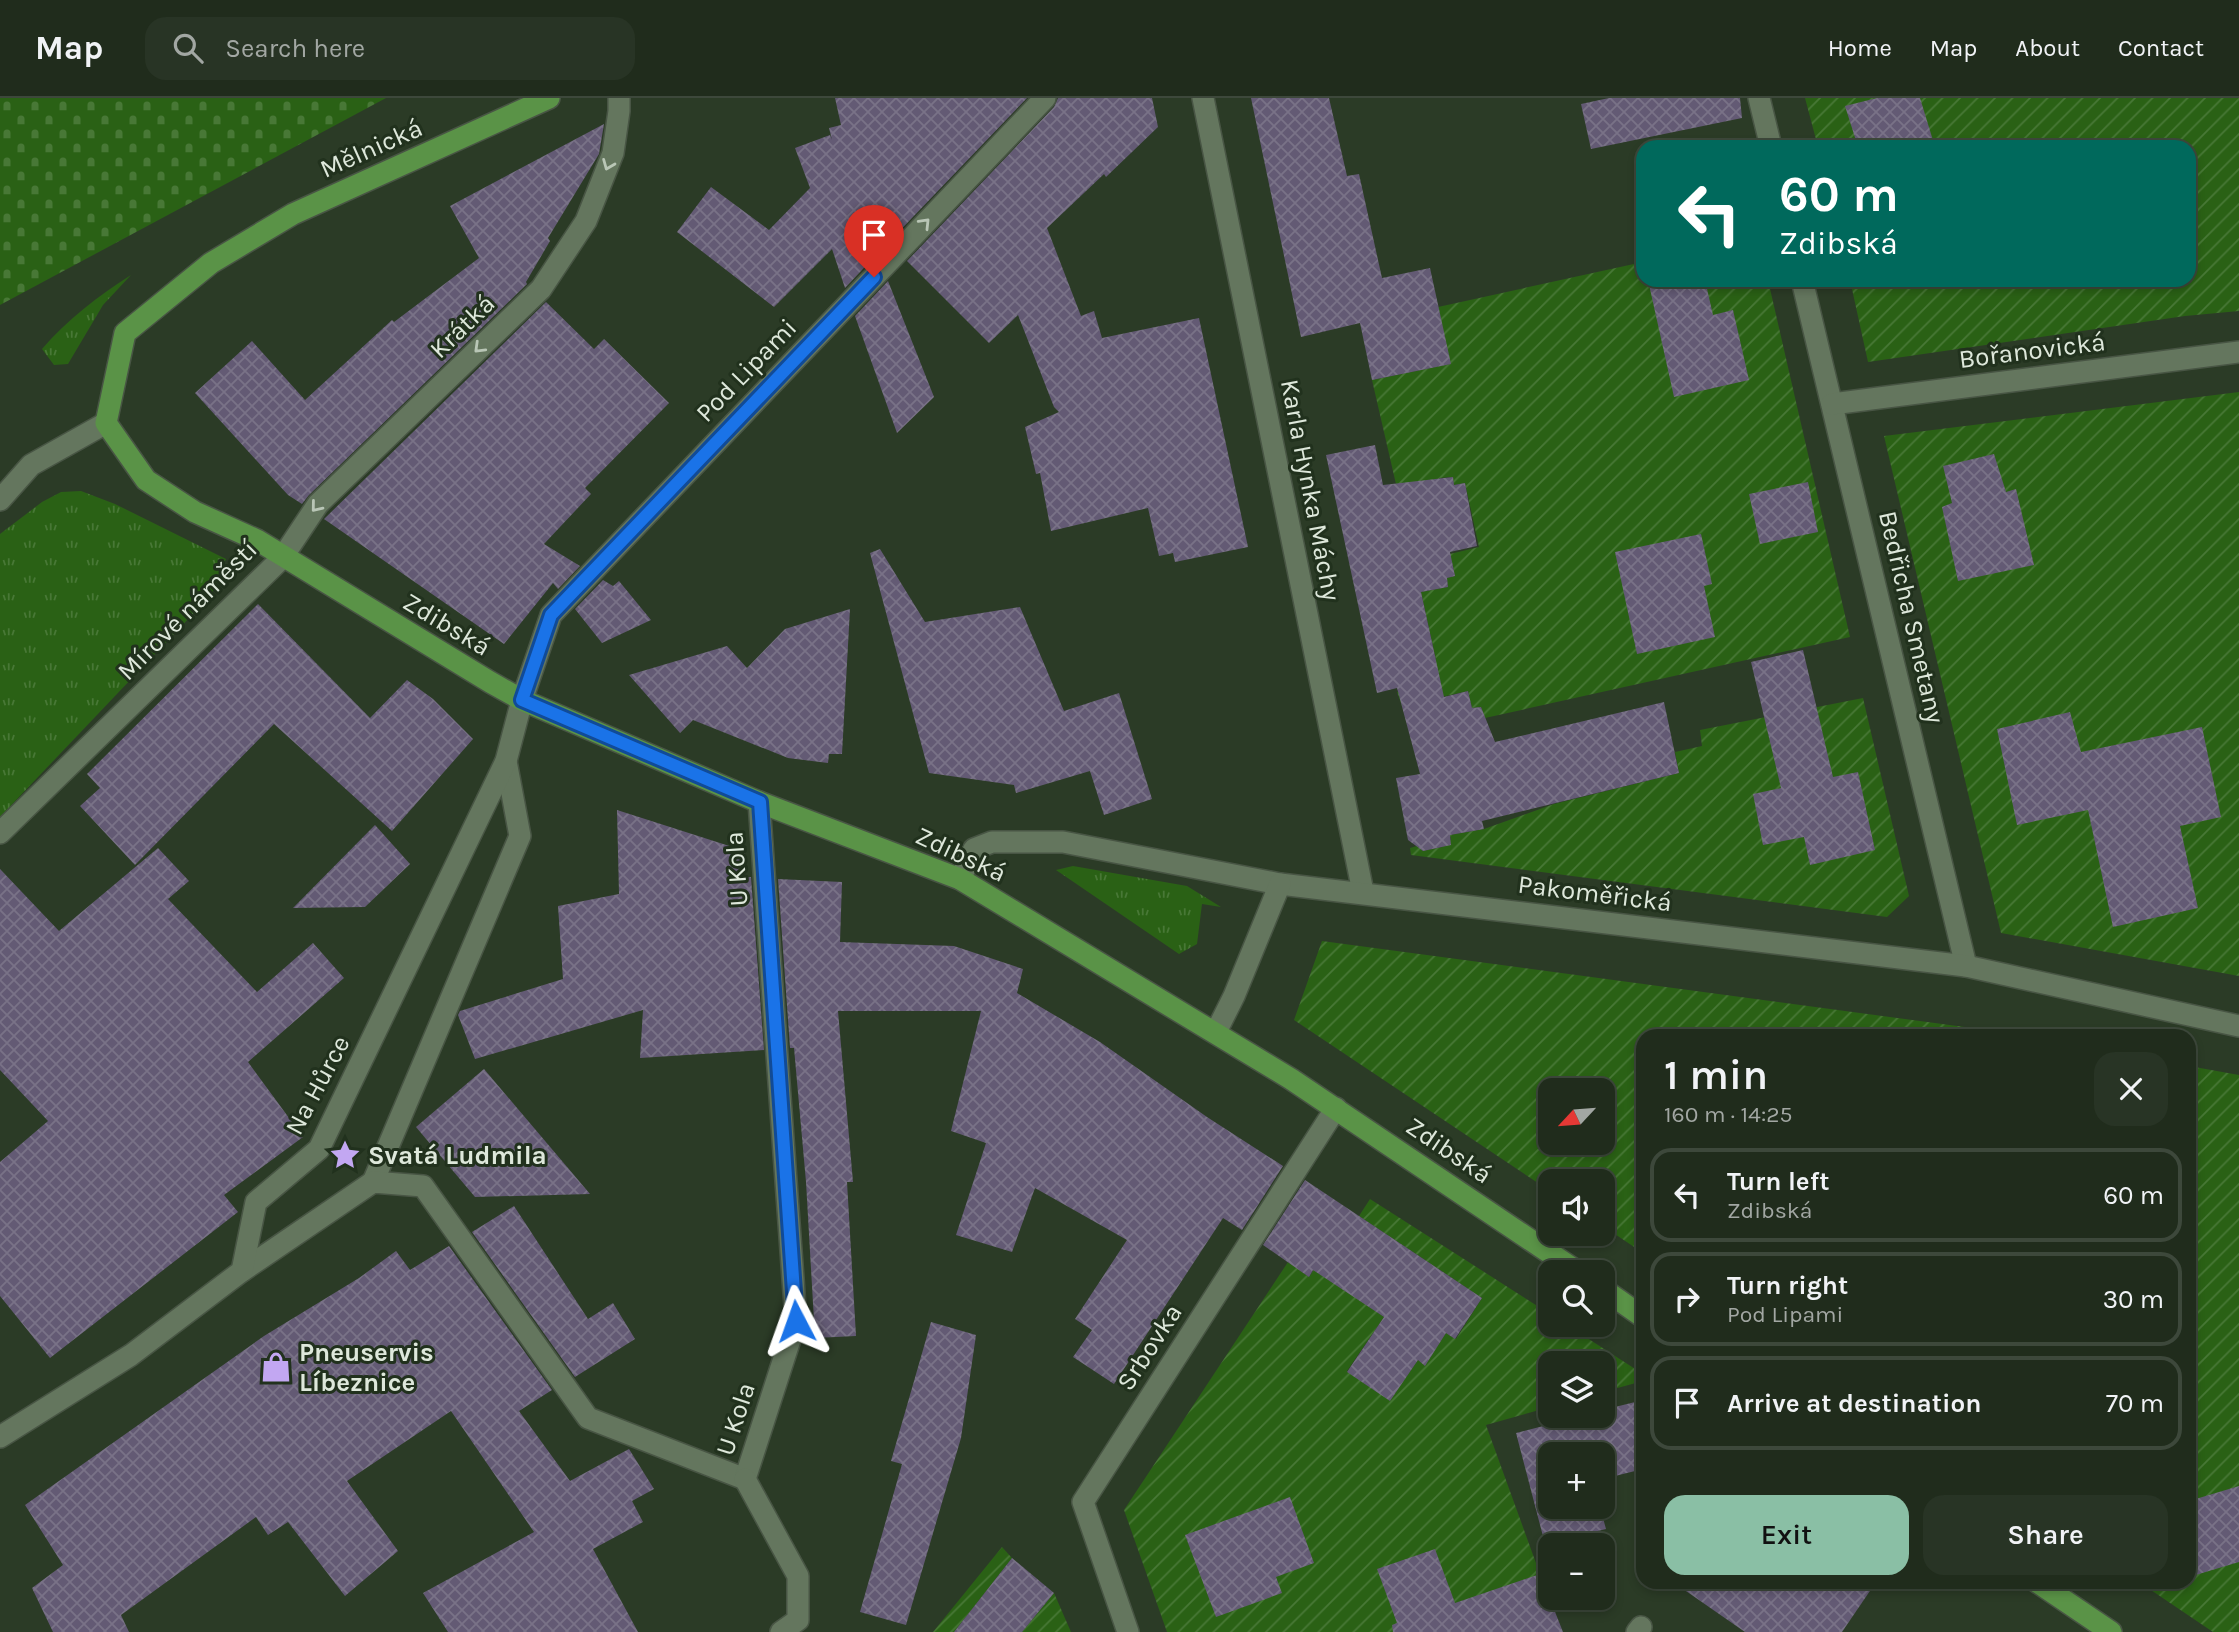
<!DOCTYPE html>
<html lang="en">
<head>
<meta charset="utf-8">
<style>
	:root { --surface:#202c1c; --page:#283425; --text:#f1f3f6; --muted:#a2a7a3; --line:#3d483b; --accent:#8abfa5 }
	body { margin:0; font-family:Karla,sans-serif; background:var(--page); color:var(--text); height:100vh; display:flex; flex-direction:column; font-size:26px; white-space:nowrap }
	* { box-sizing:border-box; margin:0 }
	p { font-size:23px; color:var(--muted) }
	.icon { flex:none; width:38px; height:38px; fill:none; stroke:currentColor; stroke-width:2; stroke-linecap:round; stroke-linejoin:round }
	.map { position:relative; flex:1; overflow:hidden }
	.side { position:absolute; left:1636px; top:931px; width:560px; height:560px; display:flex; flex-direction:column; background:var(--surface); border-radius:21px; box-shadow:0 4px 10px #0003,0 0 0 2px var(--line) }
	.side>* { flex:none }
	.hud { position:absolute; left:1636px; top:42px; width:560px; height:147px; border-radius:21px; box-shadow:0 4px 10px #0003,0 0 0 2px var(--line); background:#00695c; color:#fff; overflow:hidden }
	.needle { width:46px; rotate:244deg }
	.buttons { position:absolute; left:1538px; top:980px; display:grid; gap:14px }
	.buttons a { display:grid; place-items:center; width:77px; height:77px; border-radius:14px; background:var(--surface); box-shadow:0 4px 10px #0003,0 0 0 2px var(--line); font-size:35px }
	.pin { position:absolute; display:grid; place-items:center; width:60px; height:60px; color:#fff; margin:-72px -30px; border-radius:50% 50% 50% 0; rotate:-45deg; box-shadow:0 0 7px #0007 }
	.pin .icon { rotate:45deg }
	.me { position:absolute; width:77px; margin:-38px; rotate:356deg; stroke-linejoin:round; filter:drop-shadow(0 0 5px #0008) }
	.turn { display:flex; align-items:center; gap:24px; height:147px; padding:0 28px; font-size:32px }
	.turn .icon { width:91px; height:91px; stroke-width:2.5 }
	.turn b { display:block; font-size:49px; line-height:60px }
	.round { display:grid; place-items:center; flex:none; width:74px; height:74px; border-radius:21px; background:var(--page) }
	.headline { display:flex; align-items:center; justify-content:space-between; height:119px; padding:0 28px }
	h1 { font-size:42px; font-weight:600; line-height:52px }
	.cta { display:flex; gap:14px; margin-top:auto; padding:14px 28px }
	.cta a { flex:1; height:80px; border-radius:21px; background:var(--accent); color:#111; font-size:28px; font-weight:600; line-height:80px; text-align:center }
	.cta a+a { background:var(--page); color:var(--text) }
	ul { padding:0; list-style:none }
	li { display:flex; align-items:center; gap:21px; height:94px; margin:0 14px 10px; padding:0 14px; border:4px solid var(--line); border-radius:21px }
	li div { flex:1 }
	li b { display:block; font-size:26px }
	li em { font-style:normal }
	header { display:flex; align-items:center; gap:42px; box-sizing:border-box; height:98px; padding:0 35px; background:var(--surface); border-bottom:2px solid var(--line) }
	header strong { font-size:33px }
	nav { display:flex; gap:38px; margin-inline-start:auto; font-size:24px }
	.search { width:490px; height:63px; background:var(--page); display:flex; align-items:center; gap:18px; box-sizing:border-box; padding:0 24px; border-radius:21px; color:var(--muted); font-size:26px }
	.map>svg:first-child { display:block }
	.grass { fill:url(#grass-tufts) }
	.cemetery { fill:url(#cemetery-stones) }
	.garden { fill:url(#garden-furrows); fill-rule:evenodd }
	.building { fill:url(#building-cross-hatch) }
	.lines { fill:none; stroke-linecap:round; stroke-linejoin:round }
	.minor-casing { stroke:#485544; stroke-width:24 }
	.major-casing { stroke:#485544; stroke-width:24 }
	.minor { stroke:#64765e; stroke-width:21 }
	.major { stroke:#5a9347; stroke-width:21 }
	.oneway { stroke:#b9c6b6 }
	.route-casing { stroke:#114b97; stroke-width:18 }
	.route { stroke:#1a73e8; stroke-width:12 }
	.labels { text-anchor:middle; stroke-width:6; stroke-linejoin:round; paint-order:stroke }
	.street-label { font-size:26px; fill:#dee8db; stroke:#21311d }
	.poi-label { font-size:26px; font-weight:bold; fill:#dee8db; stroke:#21311d; text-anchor:start }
</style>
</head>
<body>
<header>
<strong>Map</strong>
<div class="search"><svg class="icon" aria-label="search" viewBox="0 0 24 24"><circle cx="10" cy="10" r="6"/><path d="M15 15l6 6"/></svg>Search here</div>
<nav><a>Home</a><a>Map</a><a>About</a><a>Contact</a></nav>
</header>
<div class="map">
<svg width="2239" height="1534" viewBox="0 0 2239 1534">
	<defs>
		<pattern id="grass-tufts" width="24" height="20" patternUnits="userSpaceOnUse" patternTransform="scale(1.75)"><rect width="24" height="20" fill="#2a6115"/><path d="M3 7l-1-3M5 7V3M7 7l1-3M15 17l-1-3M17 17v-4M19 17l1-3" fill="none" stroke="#487836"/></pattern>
		<pattern id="cemetery-stones" width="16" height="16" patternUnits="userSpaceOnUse" patternTransform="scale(1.75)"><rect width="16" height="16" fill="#2a6115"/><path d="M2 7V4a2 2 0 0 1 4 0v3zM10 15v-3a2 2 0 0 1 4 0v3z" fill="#487836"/></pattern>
		<pattern id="garden-furrows" width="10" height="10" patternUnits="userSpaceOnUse" patternTransform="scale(1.75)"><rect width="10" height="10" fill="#2a6115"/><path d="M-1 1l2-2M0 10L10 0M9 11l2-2" fill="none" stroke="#487836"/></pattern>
		<pattern id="building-cross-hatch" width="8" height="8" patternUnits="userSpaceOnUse" patternTransform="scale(1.75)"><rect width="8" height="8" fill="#635a74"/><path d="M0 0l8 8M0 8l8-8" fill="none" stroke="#797287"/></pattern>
	</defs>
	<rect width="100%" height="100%" fill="#2b3b26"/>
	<g class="grass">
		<path d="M131 177 103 207 68 266 54 267 42 251C68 221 98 198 131 177Z"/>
		<polygon points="81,393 115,406 226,461 212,496 0,719 0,436 42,404 61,394"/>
		<polygon points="1073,768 1187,788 1221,809 1202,806 1197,846 1179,856 1056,772"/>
	</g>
	<polygon class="cemetery" points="0,0 386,0 0,207"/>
	<g class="garden">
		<polygon points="1805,0 2239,0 2239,213 2185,218 1868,264 1850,182 2189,182 2189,49 1818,49"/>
		<polygon points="1643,164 1643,182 1768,182 1850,539 1485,620 1481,609 1472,610 1468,593 1402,608 1397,594 1424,584 1421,566 1436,562 1421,494 1448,489 1447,480 1455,478 1450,456 1479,449 1465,385 1454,387 1452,379 1439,380 1440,388 1410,447 1372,282 1450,266 1438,209"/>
		<polygon points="2239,294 2239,878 2001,835 1884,338"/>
		<polygon points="1863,600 1909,798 1887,819 1411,757 1410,750 1417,748 1423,753 1442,749 1446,743 1451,742 1450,737 1484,731 1554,706 1679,675 1675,654 1702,648 1700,632"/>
		<path d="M1322 843 2017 936 2029 938H1643V1155L1603 1128V1083H1550V1093L1294 922ZM1550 992H1603V1045H1550Z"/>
		<polygon points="2189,968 2239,977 2239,1534 2213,1534 2139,1484 2189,1484"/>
		<polygon points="1370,1101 1550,1216 1550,1227 1567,1227 1643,1276 1643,1283 1603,1294 1603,1265 1550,1265 1550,1309 1486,1327 1561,1534 1167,1534 1124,1412 1288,1164 1309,1179 1315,1170 1384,1219 1347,1273 1390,1302 1418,1262 1425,1267 1446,1235 1456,1241 1482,1200 1359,1118"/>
		<polygon points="1002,1449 1012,1460 954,1534 933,1534"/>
		<polygon points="1054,1495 1071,1534 1022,1534"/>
	</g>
	<g class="building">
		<polygon points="835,0 1027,0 888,145 863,120 877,156 845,190 832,151 774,209 677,134 711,89 769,132 810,90 795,50 830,37 832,42 829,30 841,27"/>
		<polygon points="1058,0 1152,0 1158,29 1106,79 1104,76 1047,130 1081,218 1094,213 1102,240 1199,220 1248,449 1175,464 1173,455 1159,458 1148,410 1051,433 1040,375 1036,376 1025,329 1059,314 1054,309 1018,217 989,245 907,163 1054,9"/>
		<polygon points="1251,0 1329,0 1347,78 1359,76 1382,180 1430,170 1451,266 1372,282 1360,225 1301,239"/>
		<polygon points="1609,0 1740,0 1742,20 1591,51 1581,6"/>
		<polygon points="1877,0 1920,0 1935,49 1858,49 1845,8"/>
		<polygon points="604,26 599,56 548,140 550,143 526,184 527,186 309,397 302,406 288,397 195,295 252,243 305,302 392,222 394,224 479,160 450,108"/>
		<polygon points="1648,182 1705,182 1713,217 1733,212 1749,282 1674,299"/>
		<polygon points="888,183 934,299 897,335 855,218"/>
		<polygon points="546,204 594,251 604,241 669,305 585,390 591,396 544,446 580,468 558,491 553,485 504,546 324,421"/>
		<polygon points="1375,347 1383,387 1453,379 1454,387 1465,385 1477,448 1450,454 1455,478 1447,480 1448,489 1421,494 1444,599 1468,593 1472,610 1481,609 1495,644 1664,604 1679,675 1482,723 1484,731 1450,737 1451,747 1423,753 1408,742 1396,680 1420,676 1397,590 1377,595 1326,357"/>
		<polygon points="1994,356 2006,394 2016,391 2034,467 1958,483 1942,409 1952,405 1943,368"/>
		<polygon points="1808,384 1818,434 1760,446 1749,396"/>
		<polygon points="1701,436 1712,486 1704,488 1715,539 1637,556 1615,454"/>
		<polygon points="880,451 925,524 1020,509 1064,613 1119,595 1152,701 1104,717 1090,673 1016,695 1014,687 929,675 870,455"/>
		<polygon points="603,482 613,488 619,483 651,522 602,545 575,511"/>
		<polygon points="258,506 370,620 407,582 433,601 473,641 392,733 274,626 135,767 80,708 100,690 87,676"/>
		<polygon points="850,511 842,656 829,656 828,665 788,660 693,622 680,635 629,577 727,548 747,570 785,531"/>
		<polygon points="1803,552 1833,679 1858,674 1875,752 1810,767 1804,739 1763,747 1753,696 1781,690 1751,564"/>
		<polygon points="2070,614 2081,654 2202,629 2221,719 2180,728 2198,810 2113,829 2088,712 2017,727 1997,631"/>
		<polygon points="617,712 745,753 744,779 751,779 764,952 640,960 643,912 475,961 458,917 460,913 563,881 558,808 619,796"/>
		<polygon points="375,727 410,766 365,809 293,810"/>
		<polygon points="158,750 189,783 168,801 257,894 313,845 344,880 248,964 303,1039 224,1097 238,1114 50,1260 0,1198 0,1064 48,1023 0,972 0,771 59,833"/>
		<polygon points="778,781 842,784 840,844 954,848 1023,871 1017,895 1100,944 1207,1019 1283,1068 1242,1132 1223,1120 1114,1286 1073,1259 1092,1232 1075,1221 1127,1142 1035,1090 1012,1154 956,1137 986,1045 951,1033 981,913 838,913 853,1084 847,1084 856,1238 815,1240 806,1084 794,950 790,950"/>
		<polygon points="484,971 590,1096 475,1099 416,1029"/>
		<polygon points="1305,1082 1482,1200 1455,1241 1446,1235 1425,1268 1418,1262 1390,1303 1347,1274 1384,1219 1313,1172 1309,1179 1263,1147"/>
		<polygon points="514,1108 588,1221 613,1205 635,1241 575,1279 472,1134"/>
		<polygon points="449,1148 552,1292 519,1313 570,1383 629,1351 654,1391 632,1403 643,1424 593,1451 638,1534 448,1534 423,1495 534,1434 451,1313 347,1383 398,1453 345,1498 288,1424 268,1437 256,1419 121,1517 129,1534 53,1534 32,1490 63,1467 25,1407 264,1238 359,1180 396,1153 410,1172"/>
		<polygon points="931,1224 976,1237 961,1340 906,1527 860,1514 902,1366 891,1363"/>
		<polygon points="1643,1302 1643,1371 1603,1381 1603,1356 1550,1356 1550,1409 1600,1409 1606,1431 1545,1446 1516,1335 1582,1318 1603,1318 1603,1312"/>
		<polygon points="2239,1388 2239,1464 2189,1479 2189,1403"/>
		<polygon points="1290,1399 1314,1465 1276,1479 1282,1495 1216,1519 1185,1437"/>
		<polygon points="1435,1451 1455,1505 1540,1476 1563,1534 1393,1534 1392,1527 1397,1525 1377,1471"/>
		<polygon points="1012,1460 1054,1495 1022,1534 954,1534"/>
		<polygon points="1673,1484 1876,1484 1842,1534 1745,1534"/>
	</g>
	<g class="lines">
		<g class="minor-casing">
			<g id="minor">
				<polyline points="1203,0 1363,794"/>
				<polyline points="1759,0 1771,49"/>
				<polyline points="1802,182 1966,868"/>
				<polyline points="1832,306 2239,254"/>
				<polyline points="0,402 31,367 106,325"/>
				<polyline points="0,735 282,460 318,406 541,191 586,123 613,55 619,13 619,0"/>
				<polyline points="960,781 974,751 992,744 1063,744 1280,786 1966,868 2239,928"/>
				<polyline points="1216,934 1234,898 1280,786"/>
				<polyline points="373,1084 520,738 506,663"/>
				<polyline points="242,1173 373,1084 423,1088 588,1320 745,1381"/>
				<polyline points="0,1339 131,1257 242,1173 256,1104 319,1051 506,663 522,602 551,517 1045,0"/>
				<polyline points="745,1381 796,1223 759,704"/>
				<polyline points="745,1381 798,1478 798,1522 781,1534"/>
				<polyline points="1128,1534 1083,1404 1336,1010"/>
				<polyline points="1637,1534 1641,1529"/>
			</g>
		</g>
		<g class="major-casing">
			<g id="major">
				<polyline points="549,0 293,116 211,165 125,235 106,325 146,382 195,414 257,442 490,584 522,602 759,704 960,781 1291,981 1578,1174"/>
				<polyline points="1603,1191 1643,1219"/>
				<polyline points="2037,1484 2111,1534"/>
			</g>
		</g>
		<use href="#minor" class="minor"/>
		<use href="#major" class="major"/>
	</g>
	<defs><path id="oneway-chevron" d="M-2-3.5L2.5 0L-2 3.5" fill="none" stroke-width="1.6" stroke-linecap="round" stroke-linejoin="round" transform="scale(1.75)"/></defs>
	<g class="oneway">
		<use href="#oneway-chevron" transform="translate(608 67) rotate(112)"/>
		<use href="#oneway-chevron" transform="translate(925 125) rotate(-46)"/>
		<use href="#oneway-chevron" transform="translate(479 250) rotate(136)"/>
		<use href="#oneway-chevron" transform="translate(316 409) rotate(129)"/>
	</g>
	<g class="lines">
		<g class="route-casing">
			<polyline id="route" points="796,1223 760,704 522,602 551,517 874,179"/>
		</g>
		<use href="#route" class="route"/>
	</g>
	<defs>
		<g id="sight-bare" transform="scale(2.415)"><path d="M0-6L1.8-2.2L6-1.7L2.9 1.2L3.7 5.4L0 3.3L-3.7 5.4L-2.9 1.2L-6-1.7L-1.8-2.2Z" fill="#c2a7f2" stroke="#21311d" stroke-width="2.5" paint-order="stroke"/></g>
		<g id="shop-bare" transform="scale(2.415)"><path d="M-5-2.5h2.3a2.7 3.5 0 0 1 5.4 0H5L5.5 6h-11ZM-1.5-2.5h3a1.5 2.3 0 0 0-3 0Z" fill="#c2a7f2" stroke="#21311d" stroke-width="2.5" paint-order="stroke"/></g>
	</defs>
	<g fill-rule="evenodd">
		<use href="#sight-bare" x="345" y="1057"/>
		<use href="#shop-bare" x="276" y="1269"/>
	</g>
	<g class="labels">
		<g class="street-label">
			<text transform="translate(371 50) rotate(-24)" y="9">Mělnická</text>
			<text transform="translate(462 228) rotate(-44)" y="9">Krátká</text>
			<text transform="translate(2032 252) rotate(-7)" y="9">Bořanovická</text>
			<text transform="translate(746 272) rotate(-46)" y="9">Pod Lipami</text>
			<text transform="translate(1311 392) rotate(79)" y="9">Karla Hynka Máchy</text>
			<text transform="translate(187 512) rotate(-45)" y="9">Mírové náměstí</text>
			<text transform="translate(1912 519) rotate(77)" y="9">Bedřicha Smetany</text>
			<text transform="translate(447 526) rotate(31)" y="9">Zdibská</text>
			<text transform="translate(961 756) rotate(25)" y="9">Zdibská</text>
			<text transform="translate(736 771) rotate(-94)" y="9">U Kola</text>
			<text transform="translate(1595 795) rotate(7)" y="9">Pakoměřická</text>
			<text transform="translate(317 987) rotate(-62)" y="9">Na Hůrce</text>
			<text transform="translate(1449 1052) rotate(34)" y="9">Zdibská</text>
			<text transform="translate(1149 1249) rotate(-57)" y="9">Srbovka</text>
			<text transform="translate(735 1321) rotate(-72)" y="9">U Kola</text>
		</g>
		<g class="poi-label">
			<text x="368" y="1066">Svatá Ludmila</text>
			<text x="299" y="1263">Pneuservis<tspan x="299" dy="30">Líbeznice</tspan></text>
		</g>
	</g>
</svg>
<div class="buttons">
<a><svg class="needle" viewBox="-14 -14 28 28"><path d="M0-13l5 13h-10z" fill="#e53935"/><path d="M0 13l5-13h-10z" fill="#a2a7a3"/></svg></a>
<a><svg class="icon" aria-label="sound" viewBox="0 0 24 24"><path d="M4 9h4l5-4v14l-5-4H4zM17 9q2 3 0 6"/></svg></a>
<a><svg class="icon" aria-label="search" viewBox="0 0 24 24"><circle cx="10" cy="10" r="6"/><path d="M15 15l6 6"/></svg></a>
<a><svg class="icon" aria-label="layers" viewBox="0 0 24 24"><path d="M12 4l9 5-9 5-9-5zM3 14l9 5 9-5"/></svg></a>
<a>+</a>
<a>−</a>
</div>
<div class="pin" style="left:874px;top:179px;background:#d93025"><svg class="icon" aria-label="arrive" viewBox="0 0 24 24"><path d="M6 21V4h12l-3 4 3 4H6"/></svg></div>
<svg class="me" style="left:796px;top:1223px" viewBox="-20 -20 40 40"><path d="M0-17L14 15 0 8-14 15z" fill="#1a73e8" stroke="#fff" stroke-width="4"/></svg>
<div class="hud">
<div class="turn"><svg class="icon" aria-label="left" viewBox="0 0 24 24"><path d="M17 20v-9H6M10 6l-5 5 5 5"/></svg><div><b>60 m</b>Zdibská</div></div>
</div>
<section class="side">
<div class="headline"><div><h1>1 min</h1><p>160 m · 14:25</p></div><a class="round"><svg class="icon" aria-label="close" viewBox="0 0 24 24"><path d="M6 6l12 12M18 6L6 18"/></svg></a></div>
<ul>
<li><svg class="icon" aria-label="left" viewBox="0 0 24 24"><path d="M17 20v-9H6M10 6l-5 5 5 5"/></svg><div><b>Turn left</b><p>Zdibská</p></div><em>60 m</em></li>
<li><svg class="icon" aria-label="right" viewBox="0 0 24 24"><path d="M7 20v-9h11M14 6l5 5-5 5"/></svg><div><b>Turn right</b><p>Pod Lipami</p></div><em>30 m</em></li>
<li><svg class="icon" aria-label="arrive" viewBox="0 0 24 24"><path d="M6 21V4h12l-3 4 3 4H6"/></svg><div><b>Arrive at destination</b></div><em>70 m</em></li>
</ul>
<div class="cta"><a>Exit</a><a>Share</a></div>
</section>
</div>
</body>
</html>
